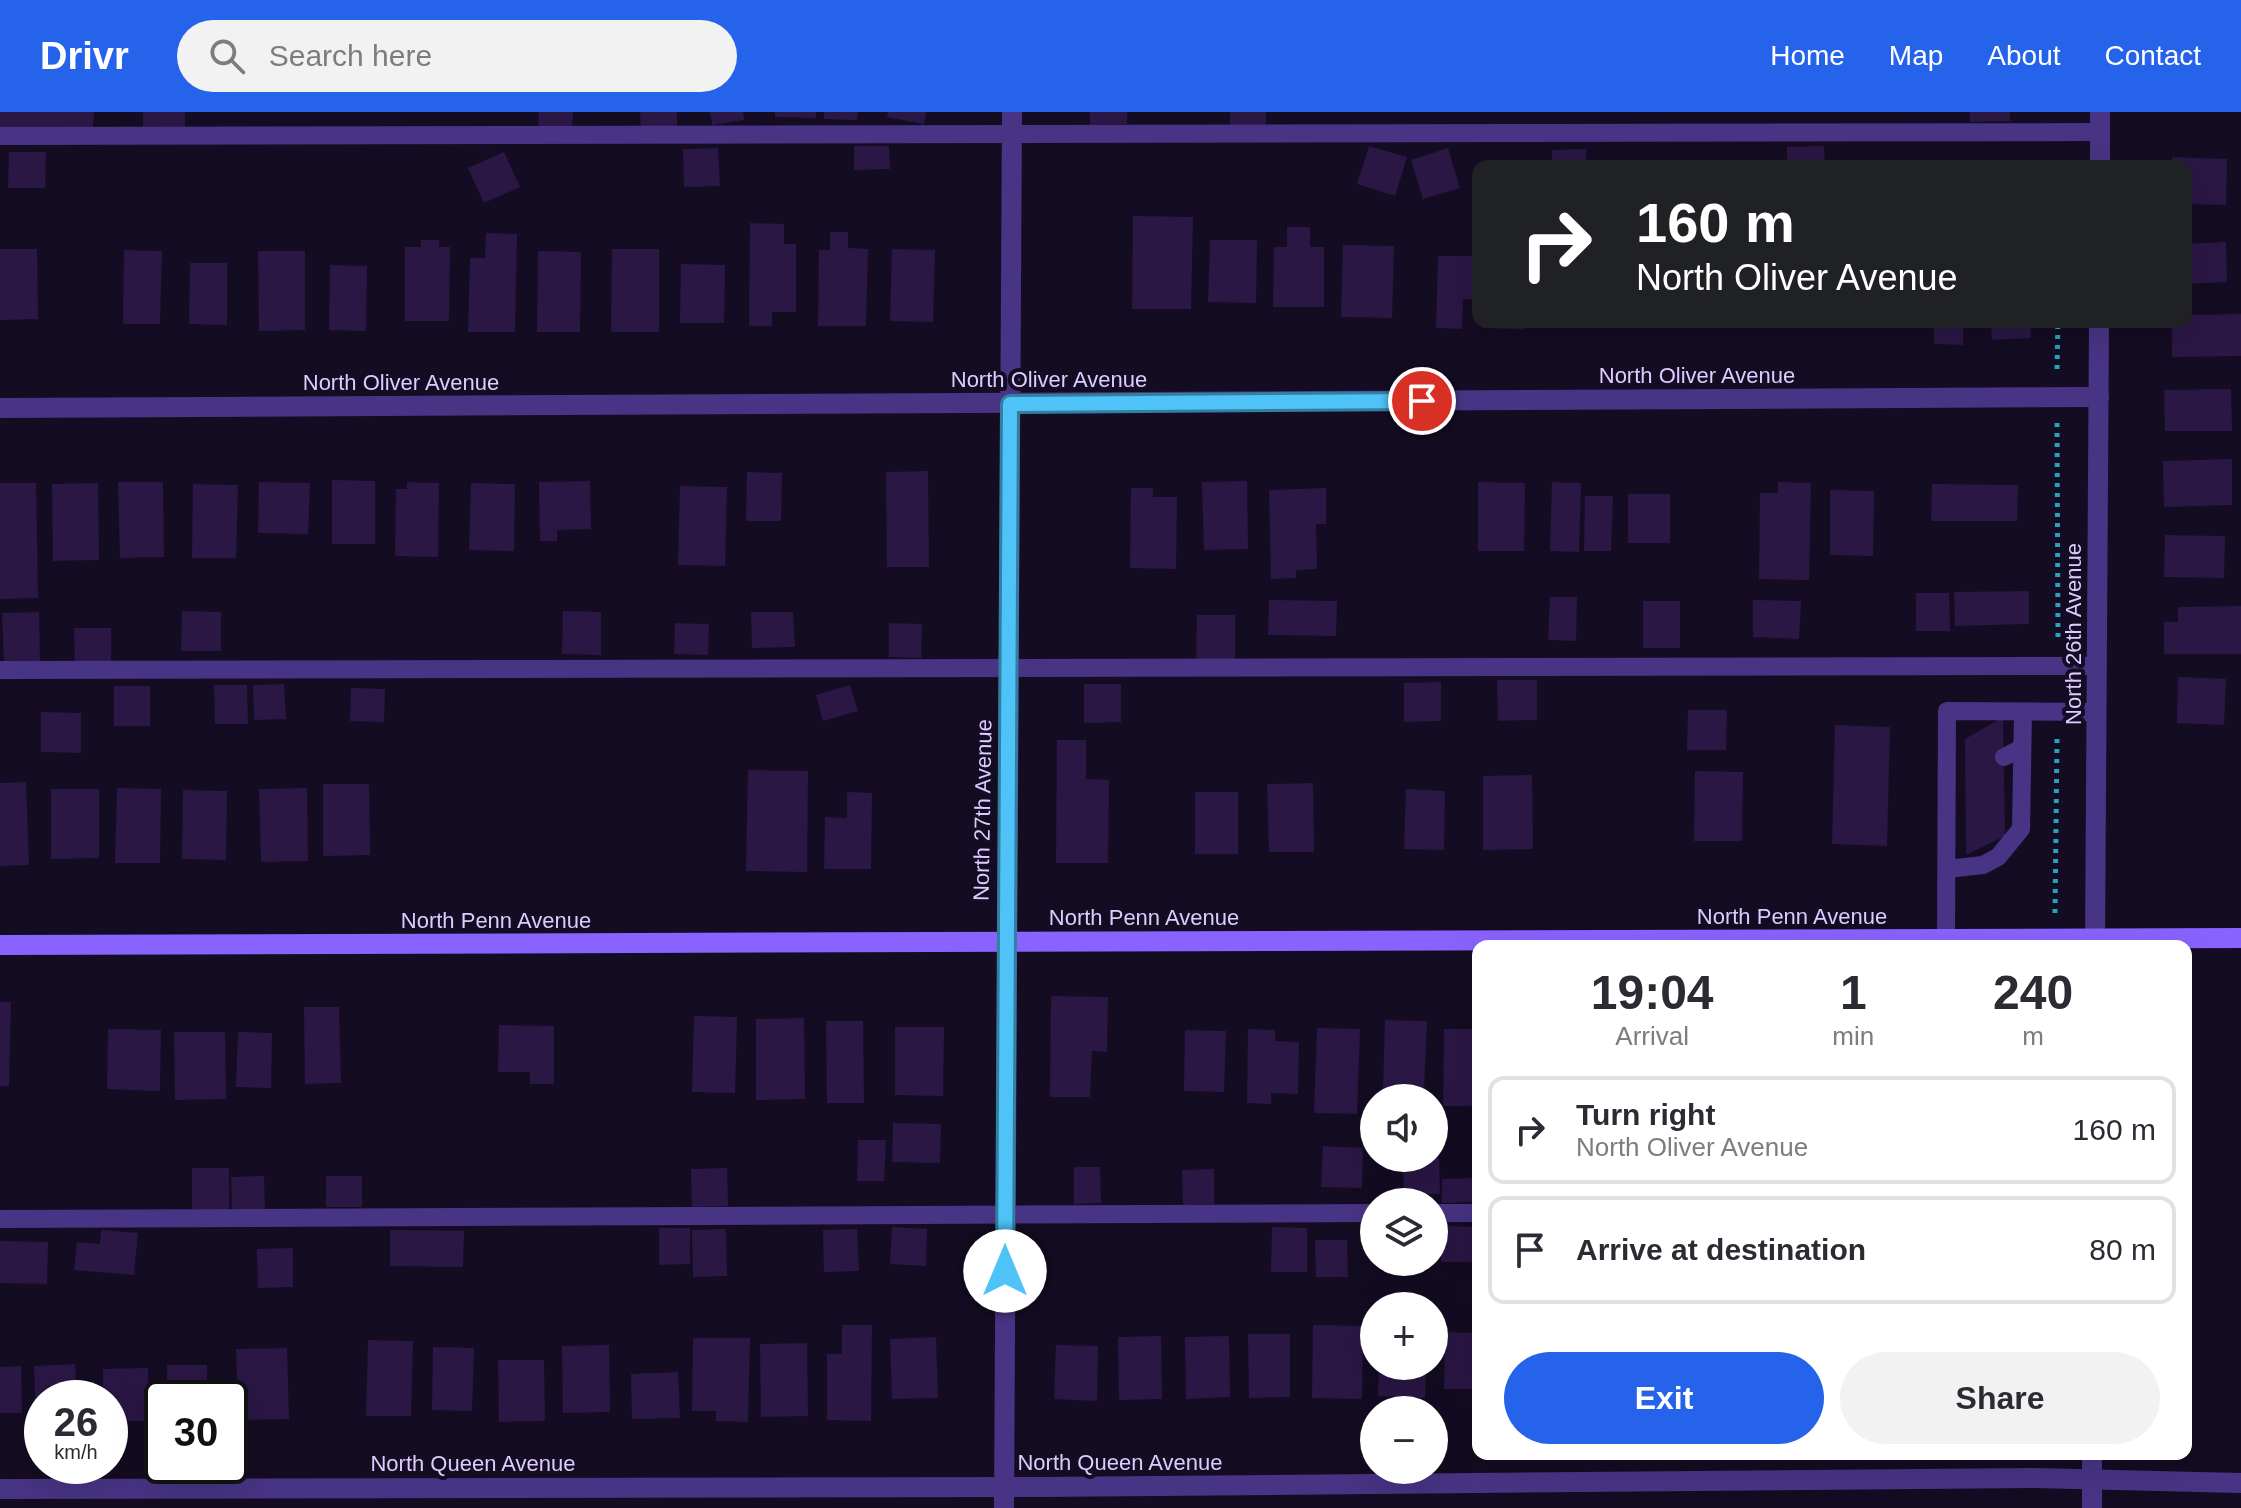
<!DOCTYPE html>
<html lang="en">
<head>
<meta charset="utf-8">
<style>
	:root { --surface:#fff; --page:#f2f2f3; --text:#2b2b33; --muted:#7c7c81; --line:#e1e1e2; --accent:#2563eb }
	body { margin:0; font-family:Arial,sans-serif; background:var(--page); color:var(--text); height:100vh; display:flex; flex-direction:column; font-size:30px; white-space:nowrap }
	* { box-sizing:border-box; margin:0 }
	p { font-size:26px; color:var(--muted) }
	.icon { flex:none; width:44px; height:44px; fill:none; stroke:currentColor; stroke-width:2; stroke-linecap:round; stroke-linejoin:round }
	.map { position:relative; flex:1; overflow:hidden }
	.details { position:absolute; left:1472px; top:828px; width:720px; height:520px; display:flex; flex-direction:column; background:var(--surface); border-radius:16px; box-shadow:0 8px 32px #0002 }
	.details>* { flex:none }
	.hud { position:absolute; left:1472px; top:48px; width:720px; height:168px; border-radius:16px; box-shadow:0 8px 32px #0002; background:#202124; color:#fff; overflow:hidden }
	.tools { position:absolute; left:1360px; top:972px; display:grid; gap:16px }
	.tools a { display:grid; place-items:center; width:88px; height:88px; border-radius:50%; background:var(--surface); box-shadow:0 8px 32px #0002; font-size:40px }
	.speed { position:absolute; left:24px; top:1268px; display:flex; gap:16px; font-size:40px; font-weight:700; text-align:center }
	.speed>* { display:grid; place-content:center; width:104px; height:104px; border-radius:50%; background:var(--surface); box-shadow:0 8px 32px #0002; line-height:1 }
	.speed small { font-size:20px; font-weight:400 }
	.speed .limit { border:4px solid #111; border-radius:12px; background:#fff; color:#111 }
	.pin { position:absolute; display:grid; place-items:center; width:68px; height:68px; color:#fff; margin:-34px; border:4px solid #fff; border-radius:50%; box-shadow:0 2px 8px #0007 }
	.me { position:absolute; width:88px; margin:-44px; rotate:0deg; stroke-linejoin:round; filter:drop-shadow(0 0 6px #0008) }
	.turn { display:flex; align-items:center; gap:28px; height:168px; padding:0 32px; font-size:36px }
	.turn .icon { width:104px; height:104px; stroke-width:2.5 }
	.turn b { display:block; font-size:56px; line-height:68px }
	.eta { display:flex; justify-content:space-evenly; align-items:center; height:136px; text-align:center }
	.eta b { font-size:48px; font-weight:700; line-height:56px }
	.cta { display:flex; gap:16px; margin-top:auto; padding:16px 32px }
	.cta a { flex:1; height:92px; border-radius:48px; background:var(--accent); color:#fff; font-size:32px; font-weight:700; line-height:92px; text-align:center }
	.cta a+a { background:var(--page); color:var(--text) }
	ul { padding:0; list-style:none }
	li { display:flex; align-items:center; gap:24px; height:108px; margin:0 16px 12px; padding:0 16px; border:4px solid var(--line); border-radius:16px }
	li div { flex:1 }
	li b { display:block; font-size:30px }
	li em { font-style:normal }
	header { display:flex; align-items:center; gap:48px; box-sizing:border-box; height:112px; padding:0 40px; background:var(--accent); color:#fff }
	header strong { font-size:38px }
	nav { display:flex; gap:44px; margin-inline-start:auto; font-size:28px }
	.search { width:560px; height:72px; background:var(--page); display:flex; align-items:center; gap:20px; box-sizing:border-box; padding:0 28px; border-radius:44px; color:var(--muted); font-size:30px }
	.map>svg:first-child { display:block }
	.building { fill:#2a1744 }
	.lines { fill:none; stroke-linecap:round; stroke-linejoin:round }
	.path { stroke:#26a2ba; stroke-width:5; stroke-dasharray:4 6; stroke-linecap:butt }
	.service { stroke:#483484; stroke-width:18 }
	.minor { stroke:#483484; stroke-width:20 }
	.tertiary { stroke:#483484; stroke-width:20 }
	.secondary { stroke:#8963ff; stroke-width:20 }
	.route-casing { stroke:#337fa1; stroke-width:20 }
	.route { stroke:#4fc3f7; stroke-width:14 }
	.labels { text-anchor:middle; stroke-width:8; stroke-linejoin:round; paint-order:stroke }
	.street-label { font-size:22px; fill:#dcf; stroke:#140c22 }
</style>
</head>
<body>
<header>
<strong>Drivr</strong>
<div class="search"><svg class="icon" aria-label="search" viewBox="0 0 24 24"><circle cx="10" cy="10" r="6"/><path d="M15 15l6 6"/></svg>Search here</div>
<nav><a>Home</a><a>Map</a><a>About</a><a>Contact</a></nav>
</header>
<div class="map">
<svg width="2241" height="1396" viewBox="0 0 2241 1396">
	<rect width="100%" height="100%" fill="#140c22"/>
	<g class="building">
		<polygon points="0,0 94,0 93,16 0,15"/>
		<polygon points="143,0 185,0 185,15 143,16"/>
		<polygon points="539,0 573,0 572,15 538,14"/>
		<polygon points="640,0 677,0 677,14 641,15"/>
		<polygon points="710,0 743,0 744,8 712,13"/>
		<polygon points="775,0 816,0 816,6 775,5"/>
		<polygon points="824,0 858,0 857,8 824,7"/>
		<polygon points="888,0 926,0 924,12 887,5"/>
		<polygon points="1090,0 1127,0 1127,12 1090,13"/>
		<polygon points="1230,0 1266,0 1266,14 1230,13"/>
		<polygon points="1970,0 2010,0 2010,9 1970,10"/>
		<polygon points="854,34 889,34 890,57 854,58"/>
		<polygon points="1369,34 1407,45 1395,84 1357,72"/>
		<polygon points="1824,34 1825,54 1787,54 1787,35"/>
		<polygon points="718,36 720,74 684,75 683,37"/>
		<polygon points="1448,36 1460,76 1423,87 1411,48"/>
		<polygon points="1586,37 1586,54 1552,54 1552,38"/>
		<polygon points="9,40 46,40 45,76 8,76"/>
		<polygon points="504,40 520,75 484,91 468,56"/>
		<polygon points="2172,45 2227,47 2226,93 2186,92 2186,54 2172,54"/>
		<polygon points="1133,104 1193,105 1191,197 1132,197"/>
		<polygon points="750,111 784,112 784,132 796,132 796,200 772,200 772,214 749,214"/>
		<polygon points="1287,115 1310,115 1310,135 1324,135 1324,195 1273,195 1274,135 1287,135"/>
		<polygon points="830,120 848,120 848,136 868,137 866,214 818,214 819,138 830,138"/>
		<polygon points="486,121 517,122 515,220 468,220 470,146 485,146"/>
		<polygon points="421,128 439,128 439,135 450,135 449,209 405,209 405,135 421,135"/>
		<polygon points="1210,128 1257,128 1256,191 1208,190"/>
		<polygon points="2226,130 2227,170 2186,172 2186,132"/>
		<polygon points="1343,133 1394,134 1392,206 1341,205"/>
		<polygon points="0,137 37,137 38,207 0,208"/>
		<polygon points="612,137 659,137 659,220 611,220"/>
		<polygon points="892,137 935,138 933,210 890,209"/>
		<polygon points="124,138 162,139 160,212 123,212"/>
		<polygon points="258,139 305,139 305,218 259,219"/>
		<polygon points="538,139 581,140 580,220 537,220"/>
		<polygon points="1438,144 1475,144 1474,188 1463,187 1462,217 1436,216"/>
		<polygon points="190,151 227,151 227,213 189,212"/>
		<polygon points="681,152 725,153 724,211 680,211"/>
		<polygon points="330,153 367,154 366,219 329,218"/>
		<polygon points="2241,202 2241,244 2172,245 2172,210 2186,210 2186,203"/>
		<polygon points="1483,210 1523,210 1523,217 1483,216"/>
		<polygon points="1548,210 1592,210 1592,214 1548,215"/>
		<polygon points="1617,210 1646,210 1645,214 1617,213"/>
		<polygon points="1654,210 1678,210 1678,214 1654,212"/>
		<polygon points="1934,210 1963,210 1963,233 1934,232"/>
		<polygon points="1991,210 2030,210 2031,226 1992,228"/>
		<polygon points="2231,277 2232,319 2165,319 2164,278"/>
		<polygon points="2232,347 2232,393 2164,395 2163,349"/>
		<polygon points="928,359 929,455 887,455 886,360"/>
		<polygon points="747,360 782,361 781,409 746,409"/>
		<polygon points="332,368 375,369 375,432 332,432"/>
		<polygon points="590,369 591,417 557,418 557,429 540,429 539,370"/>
		<polygon points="1247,369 1248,437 1204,438 1202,370"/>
		<polygon points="118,370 163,370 164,445 120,446"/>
		<polygon points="259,370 310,371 308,422 258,421"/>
		<polygon points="407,370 439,371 438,445 395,444 396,377 407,377"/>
		<polygon points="1478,370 1525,371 1524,439 1478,439"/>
		<polygon points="1552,370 1581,371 1579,440 1550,439"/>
		<polygon points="1778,370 1811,371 1809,468 1759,467 1760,381 1778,381"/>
		<polygon points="0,371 36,371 38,486 0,487"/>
		<polygon points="98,371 99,448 53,449 52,372"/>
		<polygon points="471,371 515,372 514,439 469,438"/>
		<polygon points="193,372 238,373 236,446 192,446"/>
		<polygon points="1932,372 2018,373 2017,409 1931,409"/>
		<polygon points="680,374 727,375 725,454 678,453"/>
		<polygon points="1131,376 1153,376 1153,385 1177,385 1176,457 1130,456"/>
		<polygon points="1326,376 1326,412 1316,412 1317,457 1296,458 1296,466 1271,467 1269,378"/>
		<polygon points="1830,378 1874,379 1873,444 1830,443"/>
		<rect x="1628" y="382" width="42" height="49"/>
		<polygon points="1585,384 1613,384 1611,439 1584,439"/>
		<polygon points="2165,423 2225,424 2224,466 2164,465"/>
		<polygon points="2029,479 2029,512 1955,514 1954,480"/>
		<polygon points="1916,481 1949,481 1950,519 1916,519"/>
		<polygon points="1550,485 1577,485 1576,529 1548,528"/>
		<polygon points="1269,488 1337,489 1336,524 1268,523"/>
		<polygon points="1753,488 1801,489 1799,527 1753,525"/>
		<rect x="1643" y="489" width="37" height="47"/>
		<polygon points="2241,494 2241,542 2164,542 2164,510 2178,510 2178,495"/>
		<polygon points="182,499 221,500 221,539 181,539"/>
		<polygon points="563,499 601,500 601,543 562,542"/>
		<polygon points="39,500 40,550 4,551 2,501"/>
		<polygon points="751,500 793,500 795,535 752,536"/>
		<polygon points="1197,503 1235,503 1235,549 1196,549"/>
		<polygon points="675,511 709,512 708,543 674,542"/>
		<polygon points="889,511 922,512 921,546 889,545"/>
		<polygon points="74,516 111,516 111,551 75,552"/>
		<polygon points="2178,565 2226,567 2224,613 2177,611"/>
		<polygon points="1497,568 1537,568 1537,608 1498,609"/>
		<polygon points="1441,570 1441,609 1404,610 1404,571"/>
		<polygon points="284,572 286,607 254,608 253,573"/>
		<polygon points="1084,572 1121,572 1121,610 1084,611"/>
		<polygon points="214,573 247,573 248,612 215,612"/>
		<polygon points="850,573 858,599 823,609 816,583"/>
		<rect x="114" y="574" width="36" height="40"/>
		<polygon points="351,576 385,577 384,610 350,609"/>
		<polygon points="1688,598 1727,598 1726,638 1687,638"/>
		<polygon points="41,600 81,601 81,641 41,640"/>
		<polygon points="2003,605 2005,724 1966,743 1965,627"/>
		<polygon points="1835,613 1890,615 1887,734 1832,732"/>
		<polygon points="1057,628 1086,628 1086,667 1109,668 1108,751 1056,751"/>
		<polygon points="748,658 808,659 807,760 746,759"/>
		<polygon points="1695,659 1743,660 1742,729 1694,729"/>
		<polygon points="1532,663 1533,737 1483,738 1483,664"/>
		<polygon points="26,670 29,753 0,754 0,671"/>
		<polygon points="1313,671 1314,740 1269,740 1267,672"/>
		<polygon points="323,672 369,672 370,743 323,744"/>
		<polygon points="117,676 161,677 160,751 115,751"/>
		<polygon points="307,676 308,749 261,750 259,677"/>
		<polygon points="51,677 99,677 99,746 51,747"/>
		<polygon points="1406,677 1445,679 1444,738 1404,737"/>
		<polygon points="183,678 227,679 226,748 182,747"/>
		<polygon points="847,680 872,681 871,757 824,757 825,705 847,706"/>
		<rect x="1195" y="680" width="43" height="62"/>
		<polygon points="1051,884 1108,885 1107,940 1092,939 1090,985 1050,985"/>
		<polygon points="0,890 11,890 9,974 0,974"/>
		<polygon points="304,895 339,895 341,971 305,972"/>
		<polygon points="694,904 737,905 735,981 692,980"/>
		<polygon points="804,906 805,987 756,988 756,907"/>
		<polygon points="1385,908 1427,909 1424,980 1383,979"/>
		<polygon points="826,909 863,909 864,991 827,991"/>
		<polygon points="499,913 554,914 554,972 530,972 530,960 498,960"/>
		<polygon points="895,915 944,915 943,984 895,983"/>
		<polygon points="1317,916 1360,917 1357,1002 1314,1001"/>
		<polygon points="108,917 161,918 160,979 107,977"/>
		<polygon points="1248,917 1275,918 1275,929 1299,930 1298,982 1271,981 1271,992 1247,991"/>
		<polygon points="1444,917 1474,917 1474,926 1478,926 1478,994 1443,994"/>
		<polygon points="1185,918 1226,919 1224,980 1184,979"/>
		<polygon points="174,920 225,920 226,987 175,988"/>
		<polygon points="238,920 272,921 271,976 236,975"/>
		<polygon points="893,1011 941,1012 940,1051 892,1050"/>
		<polygon points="858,1028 886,1028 884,1069 857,1069"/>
		<polygon points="1323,1034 1363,1036 1362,1076 1321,1075"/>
		<polygon points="1439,1046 1440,1082 1404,1083 1403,1047"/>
		<polygon points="1074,1055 1100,1055 1101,1091 1074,1092"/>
		<rect x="192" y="1056" width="37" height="41"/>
		<polygon points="727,1056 728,1094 692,1095 691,1057"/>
		<polygon points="1214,1057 1214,1092 1183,1093 1182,1058"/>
		<polygon points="264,1064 265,1098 232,1099 231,1065"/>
		<rect x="326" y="1064" width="36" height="31"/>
		<polygon points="1476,1066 1477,1090 1442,1091 1442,1067"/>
		<polygon points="1442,1114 1477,1115 1476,1150 1441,1150"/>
		<polygon points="892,1115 927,1117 926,1154 890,1152"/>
		<polygon points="1272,1115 1307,1116 1307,1160 1271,1160"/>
		<polygon points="659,1116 690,1116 690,1152 659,1153"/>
		<polygon points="726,1117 727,1164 693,1165 692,1118"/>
		<polygon points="857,1117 859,1159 824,1160 823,1118"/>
		<polygon points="101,1118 138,1121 134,1163 74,1158 77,1130 100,1132"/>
		<polygon points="390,1118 464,1119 463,1155 390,1154"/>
		<polygon points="1315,1128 1347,1128 1348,1165 1316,1165"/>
		<polygon points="0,1129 48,1130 47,1172 0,1171"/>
		<polygon points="293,1136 293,1175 258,1176 257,1137"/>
		<polygon points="842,1213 872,1213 871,1309 827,1308 827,1242 842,1242"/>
		<polygon points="1313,1213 1363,1214 1362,1287 1312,1286"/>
		<polygon points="1445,1220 1478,1221 1478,1277 1444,1277"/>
		<polygon points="1248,1222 1290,1222 1290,1285 1249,1286"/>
		<polygon points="1161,1224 1162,1287 1119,1288 1118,1225"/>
		<polygon points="1229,1224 1230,1285 1186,1287 1185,1225"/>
		<polygon points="936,1225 938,1286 892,1287 890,1227"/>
		<polygon points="693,1226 750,1226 748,1310 716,1309 716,1299 692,1299"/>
		<polygon points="368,1228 413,1229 411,1304 366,1304"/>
		<polygon points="807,1231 808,1304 761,1305 760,1232"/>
		<polygon points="609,1233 610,1300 563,1301 562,1234"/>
		<polygon points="1056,1233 1098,1234 1097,1289 1054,1287"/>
		<polygon points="433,1235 474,1236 472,1299 432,1298"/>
		<polygon points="287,1236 289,1307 238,1308 236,1237"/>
		<polygon points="498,1248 544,1248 545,1309 499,1310"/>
		<polygon points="75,1252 77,1286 42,1286 42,1303 36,1304 34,1254"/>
		<rect x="167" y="1253" width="40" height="33"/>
		<polygon points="21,1254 22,1301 0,1301 0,1255"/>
		<polygon points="1379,1254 1426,1254 1425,1286 1378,1284"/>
		<polygon points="148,1256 149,1309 110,1309 110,1286 103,1286 103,1257"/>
		<polygon points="678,1260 680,1306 632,1307 631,1262"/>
	</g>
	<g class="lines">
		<g class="path">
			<polyline points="2057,257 2058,210"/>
			<polyline points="2057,311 2058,529"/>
			<polyline points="2055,801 2057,627"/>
		</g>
		<g class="service">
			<polyline points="0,24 2100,20"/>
			<polyline points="0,558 2097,554"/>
			<polyline points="2004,645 2022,636"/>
			<polyline points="1947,757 1983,753 1998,745 2021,717 2023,600"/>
			<polyline points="1946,827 1947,599 2096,600"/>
			<polyline points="1434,1101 1478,1101"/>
			<polyline points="0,1107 1374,1101"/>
		</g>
		<g class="minor">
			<polyline points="0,296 2099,285"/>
			<polyline points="0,1377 1042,1375 2033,1366 2241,1371"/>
			<polyline points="1004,1396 1012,0"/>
		</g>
		<g class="tertiary">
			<polyline points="2100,54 2100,0"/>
			<polyline points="2095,834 2099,210"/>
			<polyline points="2092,1396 2092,1342"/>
		</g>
		<polyline class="secondary" points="0,833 2241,826"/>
	</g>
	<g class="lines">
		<g class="route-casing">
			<polyline id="route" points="1005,1159 1010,292 1422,289"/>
		</g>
		<use href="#route" class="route"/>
	</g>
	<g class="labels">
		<g class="street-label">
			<text x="1697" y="271">North Oliver Avenue</text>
			<text x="1049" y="275">North Oliver Avenue</text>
			<text x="401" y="278">North Oliver Avenue</text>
			<text transform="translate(2073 522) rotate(-90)" y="8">North 26th Avenue</text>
			<text transform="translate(982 698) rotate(-89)" y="8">North 27th Avenue</text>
			<text x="1792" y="812">North Penn Avenue</text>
			<text x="1144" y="813">North Penn Avenue</text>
			<text x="496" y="816">North Penn Avenue</text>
			<text x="1120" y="1358">North Queen Avenue</text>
			<text x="473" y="1359">North Queen Avenue</text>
		</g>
	</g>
</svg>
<div class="tools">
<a><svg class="icon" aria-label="sound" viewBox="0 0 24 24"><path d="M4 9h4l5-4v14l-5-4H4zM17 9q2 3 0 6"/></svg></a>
<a><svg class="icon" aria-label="layers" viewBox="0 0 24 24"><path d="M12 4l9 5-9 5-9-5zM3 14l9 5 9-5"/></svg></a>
<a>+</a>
<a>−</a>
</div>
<div class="speed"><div>26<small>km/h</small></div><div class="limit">30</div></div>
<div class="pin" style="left:1422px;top:289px;background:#d93025"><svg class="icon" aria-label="arrive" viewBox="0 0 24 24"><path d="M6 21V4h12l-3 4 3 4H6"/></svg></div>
<svg class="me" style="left:1005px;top:1159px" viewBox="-20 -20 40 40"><circle r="19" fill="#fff"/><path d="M0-13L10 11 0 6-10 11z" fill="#4fc3f7"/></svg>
<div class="hud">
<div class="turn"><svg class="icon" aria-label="right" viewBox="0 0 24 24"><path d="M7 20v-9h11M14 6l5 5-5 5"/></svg><div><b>160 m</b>North Oliver Avenue</div></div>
</div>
<section class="details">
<div class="eta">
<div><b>19:04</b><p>Arrival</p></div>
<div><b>1</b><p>min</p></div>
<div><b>240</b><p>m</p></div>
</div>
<ul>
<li><svg class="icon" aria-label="right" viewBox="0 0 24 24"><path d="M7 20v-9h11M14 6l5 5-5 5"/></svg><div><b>Turn right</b><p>North Oliver Avenue</p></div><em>160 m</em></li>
<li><svg class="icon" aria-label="arrive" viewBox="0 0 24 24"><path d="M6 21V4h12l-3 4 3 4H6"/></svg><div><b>Arrive at destination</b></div><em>80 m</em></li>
</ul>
<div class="cta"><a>Exit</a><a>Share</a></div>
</section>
</div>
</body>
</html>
